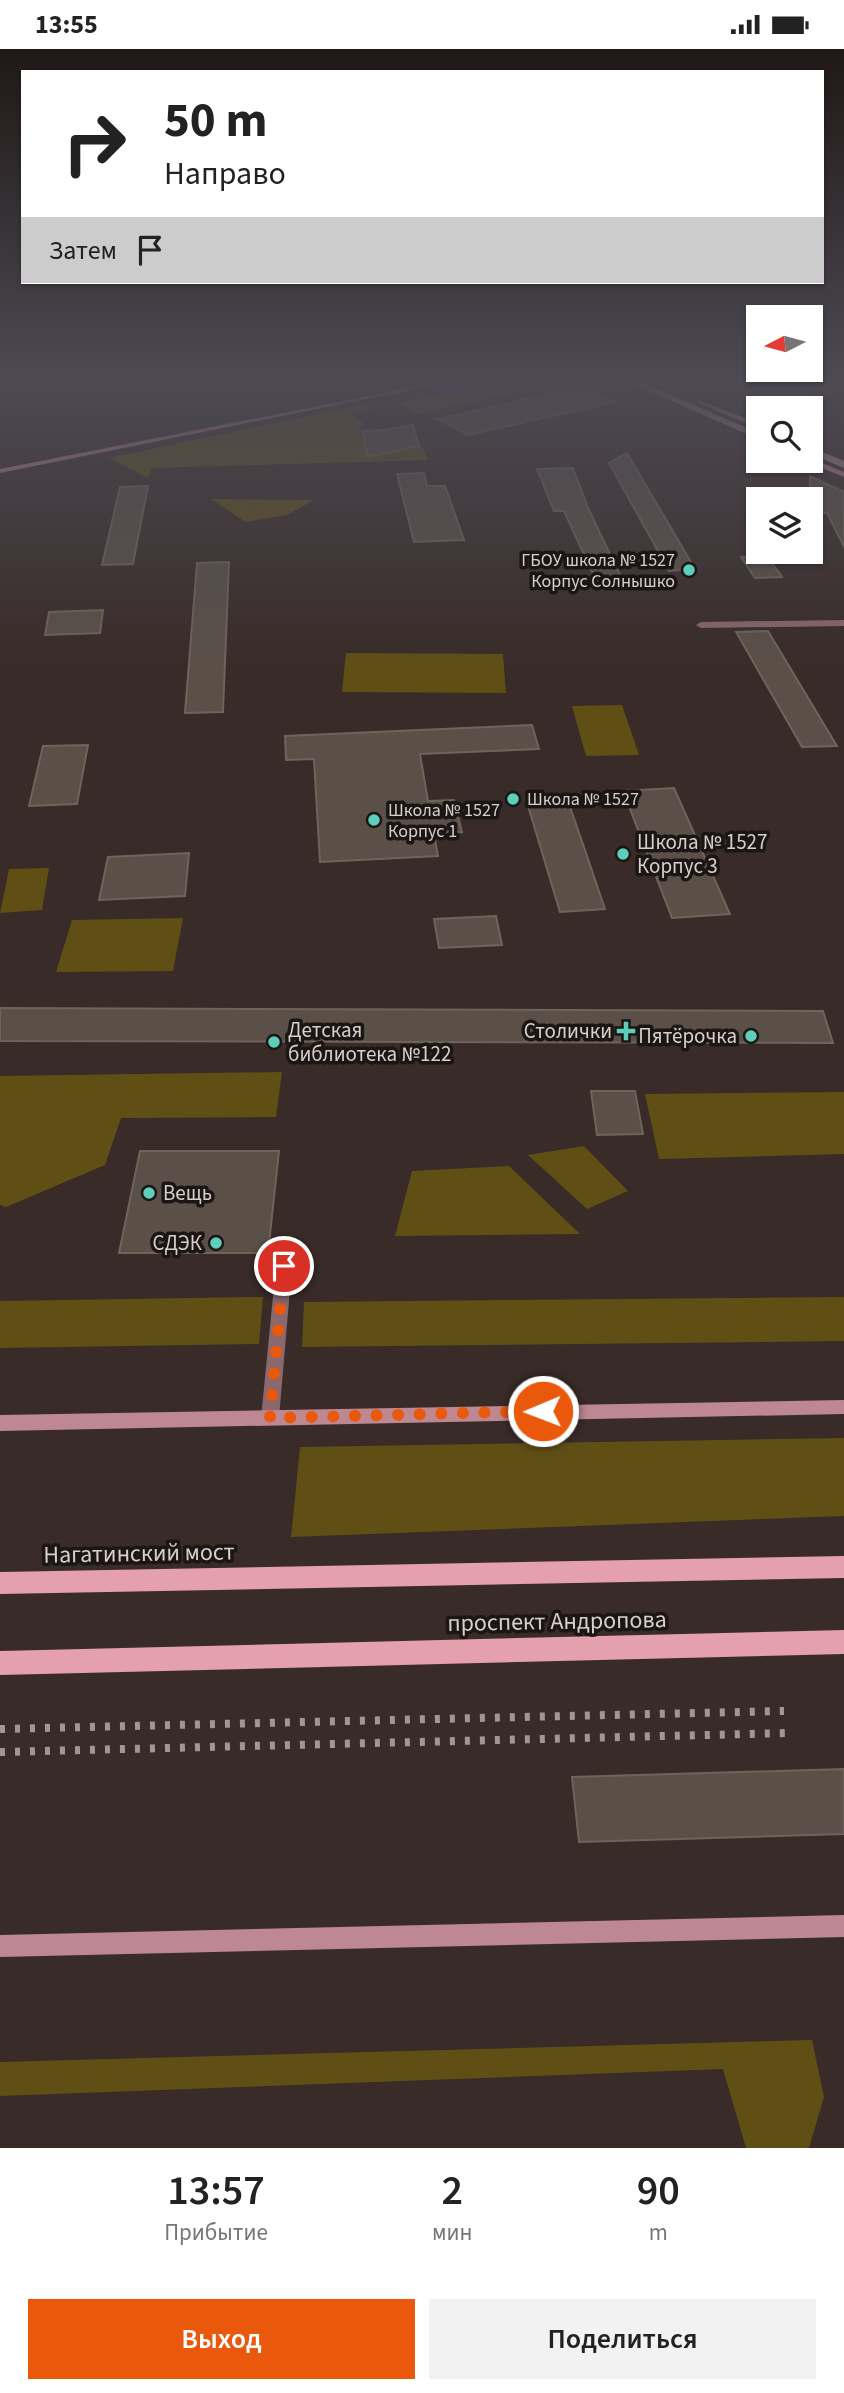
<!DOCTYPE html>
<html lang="ru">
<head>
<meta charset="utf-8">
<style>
	:root { --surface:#fff; --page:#f2f2f2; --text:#222; --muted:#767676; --accent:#ea580c }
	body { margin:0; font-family:"Source Sans 3",sans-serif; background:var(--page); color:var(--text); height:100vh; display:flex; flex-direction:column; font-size:26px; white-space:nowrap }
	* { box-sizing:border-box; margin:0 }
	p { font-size:23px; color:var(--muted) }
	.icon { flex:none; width:38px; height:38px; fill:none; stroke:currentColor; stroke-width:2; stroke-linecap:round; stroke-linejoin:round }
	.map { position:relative; height:2099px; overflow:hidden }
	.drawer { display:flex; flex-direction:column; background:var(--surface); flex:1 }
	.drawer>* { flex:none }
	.guide { position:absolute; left:21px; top:21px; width:803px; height:214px; border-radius:0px; box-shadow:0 2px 5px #0004; background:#fff; color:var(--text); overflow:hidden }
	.needle { width:46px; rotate:264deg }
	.tools { position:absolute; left:746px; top:256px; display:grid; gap:14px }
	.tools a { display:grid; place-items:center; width:77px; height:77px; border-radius:0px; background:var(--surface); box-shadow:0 2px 5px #0004; font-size:35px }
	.pin { position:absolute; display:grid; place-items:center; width:60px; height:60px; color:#fff; margin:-30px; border:4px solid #fff; border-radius:50%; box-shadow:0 2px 7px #0007 }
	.me { position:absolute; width:77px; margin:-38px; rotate:269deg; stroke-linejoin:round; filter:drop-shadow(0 0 5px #0008) }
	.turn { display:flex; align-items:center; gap:24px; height:147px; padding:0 28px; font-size:32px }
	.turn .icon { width:91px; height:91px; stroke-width:2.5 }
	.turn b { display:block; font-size:49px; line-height:60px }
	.then { display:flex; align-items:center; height:66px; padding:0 28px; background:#0003; gap:14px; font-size:26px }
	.eta { display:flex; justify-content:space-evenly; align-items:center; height:119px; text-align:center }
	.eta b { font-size:42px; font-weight:600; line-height:49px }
	.cta { display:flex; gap:14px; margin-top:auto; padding:14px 28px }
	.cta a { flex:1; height:80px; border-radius:0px; background:var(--accent); color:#fff; font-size:28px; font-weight:600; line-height:80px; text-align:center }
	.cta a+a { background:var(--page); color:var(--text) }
	.status { display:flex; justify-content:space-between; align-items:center; height:49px; padding:0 35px; background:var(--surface); direction:ltr }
	.status svg { height:19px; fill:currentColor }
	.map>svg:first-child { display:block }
	.green { fill:#5f4f15 }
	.building { fill:#5a5047; stroke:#6f645a; stroke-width:2 }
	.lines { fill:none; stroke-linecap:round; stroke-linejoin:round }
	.street { fill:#8a686e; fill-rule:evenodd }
	.secondary { fill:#bd8892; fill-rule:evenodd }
	.primary { fill:#e4a0ad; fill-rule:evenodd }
	.tram { stroke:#a09693; stroke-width:2 }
	.rail { stroke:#a09693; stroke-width:8; stroke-dasharray:5 10; stroke-linecap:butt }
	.route { stroke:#ea580c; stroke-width:12; stroke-dasharray:0 21.6 }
	.poi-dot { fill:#5dceb9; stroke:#1b1514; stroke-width:2.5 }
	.labels { text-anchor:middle; stroke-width:7; stroke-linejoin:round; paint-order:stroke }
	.far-poi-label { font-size:18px; fill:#d7cfcd; stroke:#1b1514; text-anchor:start }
	.poi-label { font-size:21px; fill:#d7cfcd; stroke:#1b1514; text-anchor:start }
	.near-street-label { font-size:24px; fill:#d7cfcd; stroke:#1b1514 }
</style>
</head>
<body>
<div class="status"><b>13:55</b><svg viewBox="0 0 49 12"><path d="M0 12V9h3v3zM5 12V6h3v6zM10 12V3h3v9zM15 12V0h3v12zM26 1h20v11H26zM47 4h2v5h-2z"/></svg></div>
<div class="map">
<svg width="844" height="2099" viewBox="0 0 844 2099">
	<rect width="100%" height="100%" fill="#382b28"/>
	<g class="green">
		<polygon points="500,330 571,330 571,332 417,365 396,353 484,337 477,334"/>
		<polygon points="361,356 373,360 349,365 364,374 359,377 362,393 419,391 428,411 151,419 148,429 109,409"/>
		<polygon points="211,450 314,451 287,466 246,473"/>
		<polygon points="346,604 503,605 506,644 342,643"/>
		<polygon points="622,656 639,706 586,707 572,657"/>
		<polygon points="49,819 42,861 0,864 9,820"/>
		<polygon points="183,869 173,922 56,923 72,871"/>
		<polygon points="282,1023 276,1068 121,1069 105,1116 6,1158 0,1156 0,1027"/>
		<polygon points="844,1043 844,1105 659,1110 645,1045"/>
		<polygon points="584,1097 628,1142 587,1160 528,1106"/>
		<polygon points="509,1117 580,1185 395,1187 412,1122"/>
		<polygon points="263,1248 259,1295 0,1299 0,1252"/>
		<polygon points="844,1248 844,1292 302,1298 304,1253"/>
		<polygon points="844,1389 844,1467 291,1488 300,1398"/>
		<polygon points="812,1991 824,2048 809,2099 746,2099 723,2020 0,2047 0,2013"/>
	</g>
	<g class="building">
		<polygon points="581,338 615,353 468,386 438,370"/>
		<polygon points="413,376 419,397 368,408 362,382 386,381"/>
		<polygon points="627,404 695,520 669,522 609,414"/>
		<polygon points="573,419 589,461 624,534 598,536 564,462 554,462 537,420"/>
		<polygon points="424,424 427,437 445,437 464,491 414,493 397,425"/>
		<polygon points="810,427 844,443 844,498 827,464 810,464"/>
		<polygon points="148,437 133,515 102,516 120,438"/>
		<polygon points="767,507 782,528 755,529 741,508"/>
		<polygon points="229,513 223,663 185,664 197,514"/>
		<polygon points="103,561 100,584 45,586 49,563"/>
		<polygon points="768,582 837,697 802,698 736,583"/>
		<polygon points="532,676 539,700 420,705 428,752 454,751 462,783 434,785 438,807 320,813 314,710 286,711 285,687"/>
		<polygon points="88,696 77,755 29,757 43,697"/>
		<polygon points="674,739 730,865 672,869 623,742"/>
		<polygon points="569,755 585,801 605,860 560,863 528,757"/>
		<polygon points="189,804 185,847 99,851 108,808"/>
		<polygon points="496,867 502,896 439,899 434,870"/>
		<polygon points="0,959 823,962 833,994 0,992"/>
		<polygon points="591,1042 635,1042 643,1085 597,1086"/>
		<polygon points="140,1102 279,1102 268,1204 119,1204"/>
		<polygon points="844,1720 844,1785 579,1793 572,1728"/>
	</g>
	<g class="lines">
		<g class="street">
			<polygon points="844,571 844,577 701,579 696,576 701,573"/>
			<polygon points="284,1211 290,1213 292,1217 279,1369 276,1374 270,1376 264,1374 261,1369 276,1217 278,1213"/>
		</g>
		<g class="secondary">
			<polygon points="455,330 465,330 0,424 0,420"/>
			<polygon points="622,330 629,330 758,385 758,390"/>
			<polygon points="699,352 758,374 758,379 699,354"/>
			<polygon points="810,398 844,412 844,417 810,403"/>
			<polygon points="810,409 844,423 844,428 807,413"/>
			<polygon points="844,1351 844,1365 0,1382 0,1366"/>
			<polygon points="844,1866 844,1888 0,1908 0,1886"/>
		</g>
		<g class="primary">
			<polygon points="844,1507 844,1529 0,1545 0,1523"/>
			<polygon points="844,1581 844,1605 0,1626 0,1602"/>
		</g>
		<g class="tram">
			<polyline points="631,330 758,385"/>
			<polyline points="810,403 844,418"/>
		</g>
		<g class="rail">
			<polyline points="0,1680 784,1662"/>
			<polyline points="0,1703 789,1684"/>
		</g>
	</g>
	<linearGradient id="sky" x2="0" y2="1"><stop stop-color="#1f1816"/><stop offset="0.53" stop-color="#4d4a53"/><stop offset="1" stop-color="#4d4a53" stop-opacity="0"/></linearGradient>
	<rect width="844" height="623" fill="url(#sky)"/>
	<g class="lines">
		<polyline class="route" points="284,1217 270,1369 543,1362"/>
	</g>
	<g class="poi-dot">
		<circle cx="689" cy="521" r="7"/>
		<circle cx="513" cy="750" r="7"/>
		<circle cx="374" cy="771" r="7"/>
		<circle cx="623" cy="805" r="7"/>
		<path d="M622.5 971.5h7v7h7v7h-7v7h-7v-7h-7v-7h7z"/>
		<circle cx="751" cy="987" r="7"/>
		<circle cx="274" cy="993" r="7"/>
		<circle cx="149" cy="1144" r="7"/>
		<circle cx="216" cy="1194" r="7"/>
	</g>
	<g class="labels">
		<g class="far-poi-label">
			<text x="675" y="517" text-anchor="end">ГБОУ школа № 1527<tspan x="675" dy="21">Корпус Солнышко</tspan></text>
			<text x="527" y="756">Школа № 1527</text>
			<text x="388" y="767">Школа № 1527<tspan x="388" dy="21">Корпус 1</tspan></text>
		</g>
		<g class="poi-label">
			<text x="637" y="800">Школа № 1527<tspan x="637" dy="24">Корпус 3</tspan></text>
			<text x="288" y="988">Детская<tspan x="288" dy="24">библиотека №122</tspan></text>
			<text x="612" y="989" text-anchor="end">Столички</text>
			<text x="737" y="994" text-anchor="end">Пятёрочка</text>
			<text x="163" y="1151">Вещь</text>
			<text x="202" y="1201" text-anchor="end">СДЭК</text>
		</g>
		<g class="near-street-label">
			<text transform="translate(139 1504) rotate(-1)" y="8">Нагатинский мост</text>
			<text transform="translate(557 1572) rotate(-1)" y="8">проспект Андропова</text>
		</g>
	</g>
</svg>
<div class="tools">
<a><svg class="needle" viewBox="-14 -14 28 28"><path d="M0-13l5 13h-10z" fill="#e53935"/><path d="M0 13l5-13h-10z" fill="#767676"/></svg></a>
<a><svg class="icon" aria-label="search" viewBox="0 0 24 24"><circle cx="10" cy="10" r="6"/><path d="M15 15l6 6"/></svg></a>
<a><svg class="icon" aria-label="layers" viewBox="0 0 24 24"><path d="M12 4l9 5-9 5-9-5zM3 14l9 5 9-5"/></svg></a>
</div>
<div class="pin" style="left:284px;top:1217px;background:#d93025"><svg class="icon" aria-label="arrive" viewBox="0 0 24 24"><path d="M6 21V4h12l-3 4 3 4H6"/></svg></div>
<svg class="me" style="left:543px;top:1362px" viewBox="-20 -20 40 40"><circle r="17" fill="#ea580c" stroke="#fff" stroke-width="3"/><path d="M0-11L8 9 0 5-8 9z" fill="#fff"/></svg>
<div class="guide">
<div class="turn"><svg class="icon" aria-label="right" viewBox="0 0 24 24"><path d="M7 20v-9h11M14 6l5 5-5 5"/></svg><div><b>50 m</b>Направо</div></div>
<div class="then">Затем<svg class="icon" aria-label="arrive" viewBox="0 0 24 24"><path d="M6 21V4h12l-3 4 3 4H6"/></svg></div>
</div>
</div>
<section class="drawer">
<div class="eta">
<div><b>13:57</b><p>Прибытие</p></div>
<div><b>2</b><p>мин</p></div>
<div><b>90</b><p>m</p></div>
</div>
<div class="cta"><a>Выход</a><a>Поделиться</a></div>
</section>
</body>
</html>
